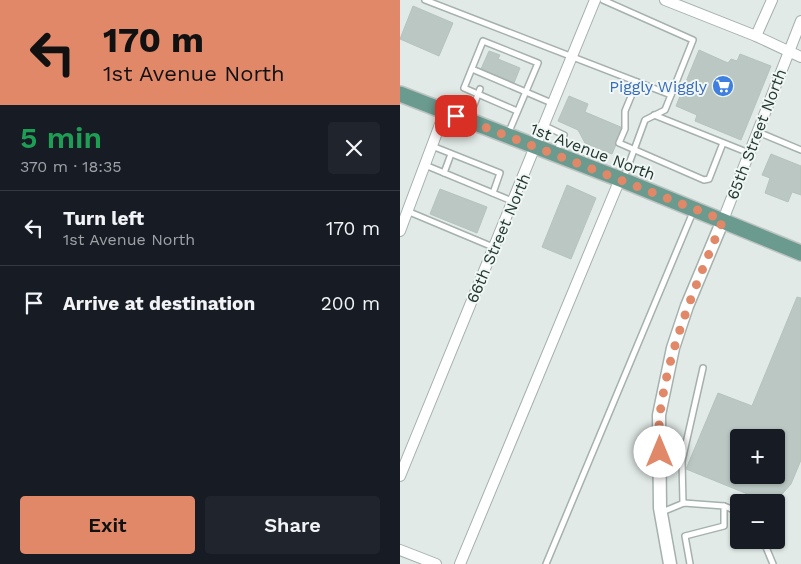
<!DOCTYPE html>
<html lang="en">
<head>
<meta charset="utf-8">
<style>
	:root { --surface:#171b24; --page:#20242c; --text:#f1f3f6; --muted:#9ea1a6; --line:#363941; --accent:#e18868 }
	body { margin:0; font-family:"Work Sans",sans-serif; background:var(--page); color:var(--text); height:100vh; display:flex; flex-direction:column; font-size:19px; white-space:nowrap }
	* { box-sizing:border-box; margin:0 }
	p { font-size:16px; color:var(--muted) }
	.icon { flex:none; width:28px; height:28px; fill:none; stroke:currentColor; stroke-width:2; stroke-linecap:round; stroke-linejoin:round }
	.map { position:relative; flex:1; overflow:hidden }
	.details { display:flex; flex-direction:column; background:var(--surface); width:400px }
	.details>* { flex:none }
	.hud { background:#e18868; color:#111; overflow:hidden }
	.fabs { position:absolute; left:330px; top:429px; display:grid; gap:10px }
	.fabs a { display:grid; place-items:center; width:55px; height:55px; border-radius:5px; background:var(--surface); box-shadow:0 1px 4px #0004; font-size:25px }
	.pin { position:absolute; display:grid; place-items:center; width:42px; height:42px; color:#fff; margin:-21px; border-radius:10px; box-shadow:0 2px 8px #0006 }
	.me { position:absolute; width:55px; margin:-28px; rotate:0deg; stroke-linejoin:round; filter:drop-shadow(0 0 4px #0008) }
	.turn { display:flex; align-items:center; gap:18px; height:105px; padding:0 20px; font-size:22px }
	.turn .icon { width:65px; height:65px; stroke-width:2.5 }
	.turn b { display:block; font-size:35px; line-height:42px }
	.round { display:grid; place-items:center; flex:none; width:52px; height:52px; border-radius:5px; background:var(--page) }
	.summary { display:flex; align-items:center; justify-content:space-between; height:85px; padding:0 20px }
	h1 { font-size:30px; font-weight:600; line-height:38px; color:#1e9e55 }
	.cta { display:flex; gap:10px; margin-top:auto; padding:10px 20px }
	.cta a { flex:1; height:58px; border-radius:5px; background:var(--accent); color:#111; font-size:20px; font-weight:600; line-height:58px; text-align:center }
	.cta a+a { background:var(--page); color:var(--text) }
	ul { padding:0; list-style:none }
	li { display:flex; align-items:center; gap:15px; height:75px; padding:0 20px; border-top:1px solid var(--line) }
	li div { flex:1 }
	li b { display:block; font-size:19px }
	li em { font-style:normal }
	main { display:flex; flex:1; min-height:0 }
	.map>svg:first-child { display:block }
	.building { fill:#bac7c2; stroke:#b5c3bd; fill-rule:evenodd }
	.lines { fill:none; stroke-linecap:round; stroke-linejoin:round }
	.service-casing { stroke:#a5b1ad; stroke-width:8 }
	.minor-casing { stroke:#a5b1ad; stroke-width:12 }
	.tertiary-casing { stroke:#a5b1ad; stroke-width:15 }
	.primary-casing { stroke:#bdc4c2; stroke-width:18 }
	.service { stroke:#fff; stroke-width:5 }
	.minor { stroke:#fff; stroke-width:10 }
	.tertiary { stroke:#fff; stroke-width:12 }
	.primary { stroke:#6b9a8f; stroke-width:15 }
	.route { stroke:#e18868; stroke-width:9; stroke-dasharray:0 16.2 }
	.labels { text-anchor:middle; stroke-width:4; stroke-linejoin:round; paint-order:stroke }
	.shop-label { font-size:16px; fill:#366cbe; stroke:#f1f7f4; text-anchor:end }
	.street-label { font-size:16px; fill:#243933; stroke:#f1f7f4 }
</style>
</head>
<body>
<main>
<section class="details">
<div class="hud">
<div class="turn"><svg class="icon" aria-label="left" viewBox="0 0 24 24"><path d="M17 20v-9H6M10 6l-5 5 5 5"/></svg><div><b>170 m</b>1st Avenue North</div></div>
</div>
<div class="summary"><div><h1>5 min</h1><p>370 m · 18:35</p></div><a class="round"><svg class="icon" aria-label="close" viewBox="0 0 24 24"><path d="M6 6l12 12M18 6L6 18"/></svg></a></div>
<ul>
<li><svg class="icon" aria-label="left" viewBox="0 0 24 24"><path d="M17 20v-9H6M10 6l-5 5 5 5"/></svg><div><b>Turn left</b><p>1st Avenue North</p></div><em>170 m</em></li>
<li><svg class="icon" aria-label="arrive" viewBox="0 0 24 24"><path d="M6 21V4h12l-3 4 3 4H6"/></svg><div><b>Arrive at destination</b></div><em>200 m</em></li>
</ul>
<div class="cta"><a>Exit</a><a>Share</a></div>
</section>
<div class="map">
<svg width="401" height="564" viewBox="0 0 401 564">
	<rect width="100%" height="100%" fill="#e1eae6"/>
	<g class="building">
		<polygon points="13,6 53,23 39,56 0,39"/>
		<polygon points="299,50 328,63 331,59 337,61 340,54 371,66 341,140 295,121 297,115 276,106"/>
		<polygon points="89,51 100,55 98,59 120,68 114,83 81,69"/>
		<polygon points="169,96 188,104 185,112 223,128 212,154 185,143 178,130 158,121"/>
		<polygon points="371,154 401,166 401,195 392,192 388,202 365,193 370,178 362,175"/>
		<polygon points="167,185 196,198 171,259 142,247"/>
		<polygon points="40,189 87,207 77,233 30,214"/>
		<path d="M397 297 401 298V460L391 484 375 502H367L286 469 318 393 352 406ZM339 438H376V475H339Z"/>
	</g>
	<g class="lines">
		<g class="service-casing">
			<g id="service">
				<polyline points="25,0 271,95"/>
				<polyline points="203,0 293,40 265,110 245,120 223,180"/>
				<polyline points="72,69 154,104"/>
				<polyline points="237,82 225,111 225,129 219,143 304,180 309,179 323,143"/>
				<polyline points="254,115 349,153"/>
				<polyline points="69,118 80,89"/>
				<polyline points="145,126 164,135 156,152"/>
				<polyline points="358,132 401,150"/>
				<polyline points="108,134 138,63 83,41 64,88 117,111"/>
				<polyline points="32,146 100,173 93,193"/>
				<polyline points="25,165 112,201"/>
				<polyline points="44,173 51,154"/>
				<polyline points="7,211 93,247"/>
				<polyline points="283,503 282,461 303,368"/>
				<polyline points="324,506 339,512"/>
				<polyline points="262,512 284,503 324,506 324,526 285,536 290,564"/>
				<polyline points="363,540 373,564"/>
				<polyline points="146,564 293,212"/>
			</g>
		</g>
		<g class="minor-casing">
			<g id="minor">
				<polyline points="265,0 356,36 401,57"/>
				<polyline points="356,36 372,0"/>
				<polyline points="323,220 401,21"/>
				<polyline points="0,231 45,111"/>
				<polyline points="0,476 195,0"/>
				<polyline points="0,550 36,564"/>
				<polyline points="60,564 220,179"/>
			</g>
		</g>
		<g class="tertiary-casing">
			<polyline id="tertiary" points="270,564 260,508 259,415 273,348 287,306 323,220"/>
		</g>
		<g class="primary-casing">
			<polyline id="primary" points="0,94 220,179 401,253"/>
		</g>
		<use href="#service" class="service"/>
		<use href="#minor" class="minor"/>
		<use href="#tertiary" class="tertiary"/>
		<use href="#primary" class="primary"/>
	</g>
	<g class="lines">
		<path class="route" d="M56 116 323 220C297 283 269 345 260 414 258 426 260 440 260 452"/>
	</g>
	<defs>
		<g id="supermarket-disc" transform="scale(1.125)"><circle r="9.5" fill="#3f7fe0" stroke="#f1f7f4"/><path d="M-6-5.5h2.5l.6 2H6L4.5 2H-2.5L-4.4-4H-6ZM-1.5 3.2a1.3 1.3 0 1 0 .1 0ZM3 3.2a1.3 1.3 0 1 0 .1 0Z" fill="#fff"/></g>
	</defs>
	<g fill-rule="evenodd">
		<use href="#supermarket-disc" x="323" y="86"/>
	</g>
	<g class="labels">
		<g class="shop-label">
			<text x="307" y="92">Piggly Wiggly</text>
		</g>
		<g class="street-label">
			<text transform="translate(356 134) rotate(-69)" y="6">65th Street North</text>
			<text transform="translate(193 151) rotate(21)" y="6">1st Avenue North</text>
			<text transform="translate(98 238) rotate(-67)" y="6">66th Street North</text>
		</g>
	</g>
</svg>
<div class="fabs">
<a>+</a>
<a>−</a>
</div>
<div class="pin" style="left:56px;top:116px;background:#d93025"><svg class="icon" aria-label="arrive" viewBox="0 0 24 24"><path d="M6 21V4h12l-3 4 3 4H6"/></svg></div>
<svg class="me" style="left:260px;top:452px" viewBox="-20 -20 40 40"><circle r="19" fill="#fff"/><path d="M0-13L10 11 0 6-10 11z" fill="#e18868"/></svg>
</div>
</main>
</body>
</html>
